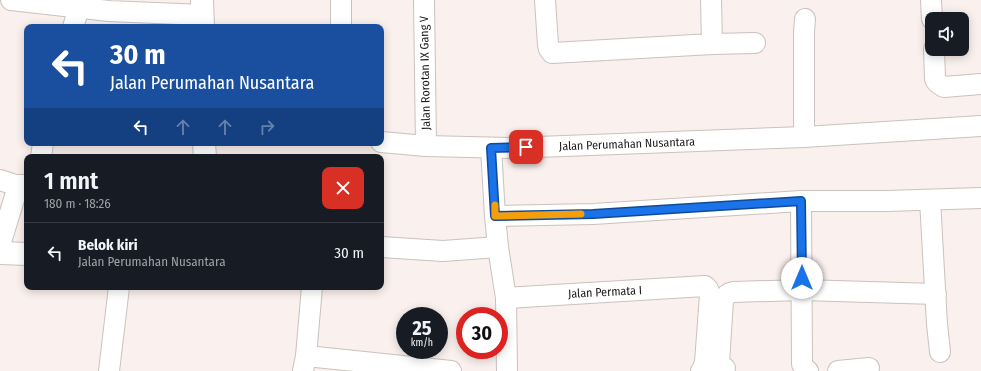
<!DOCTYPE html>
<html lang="id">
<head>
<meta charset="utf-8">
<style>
	:root { --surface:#171b24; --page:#20242c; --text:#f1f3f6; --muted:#9ea1a6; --line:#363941 }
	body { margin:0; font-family:"Fira Sans Condensed",sans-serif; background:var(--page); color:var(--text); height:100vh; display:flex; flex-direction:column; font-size:15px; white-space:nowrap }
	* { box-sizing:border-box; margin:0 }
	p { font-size:13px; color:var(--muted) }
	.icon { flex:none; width:22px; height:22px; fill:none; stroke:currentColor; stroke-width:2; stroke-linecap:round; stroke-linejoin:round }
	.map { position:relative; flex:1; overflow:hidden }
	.side { position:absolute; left:24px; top:154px; width:360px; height:136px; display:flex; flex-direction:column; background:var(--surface); border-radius:8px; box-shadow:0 2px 10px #0003 }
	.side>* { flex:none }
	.banner { position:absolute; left:24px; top:24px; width:360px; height:122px; border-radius:8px; box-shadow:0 2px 10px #0003; background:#1a4fa0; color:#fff; overflow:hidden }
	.buttons { position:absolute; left:925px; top:12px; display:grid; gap:8px }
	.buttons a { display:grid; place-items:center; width:44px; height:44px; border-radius:8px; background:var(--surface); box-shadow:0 2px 10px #0003; font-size:20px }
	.speed { position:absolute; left:396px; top:307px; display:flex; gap:8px; font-size:20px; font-weight:700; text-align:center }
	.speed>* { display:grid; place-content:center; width:52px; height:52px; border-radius:50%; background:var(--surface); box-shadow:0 2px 10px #0003; line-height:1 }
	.speed small { font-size:10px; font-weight:400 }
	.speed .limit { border:6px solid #d22; background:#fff; color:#111 }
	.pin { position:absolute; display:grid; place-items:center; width:34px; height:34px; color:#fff; margin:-17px; border-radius:8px; box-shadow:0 2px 6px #0006 }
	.me { position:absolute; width:44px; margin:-22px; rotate:0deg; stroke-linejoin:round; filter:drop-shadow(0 0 3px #0008) }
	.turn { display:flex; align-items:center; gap:14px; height:84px; padding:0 20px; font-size:18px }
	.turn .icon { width:52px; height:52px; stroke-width:2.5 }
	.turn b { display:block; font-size:28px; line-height:34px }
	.lanes { display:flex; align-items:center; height:38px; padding:0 20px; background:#0003; justify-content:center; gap:20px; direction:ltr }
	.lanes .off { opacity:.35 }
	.round { display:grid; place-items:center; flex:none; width:42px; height:42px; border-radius:8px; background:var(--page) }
	.summary { display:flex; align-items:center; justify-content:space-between; height:68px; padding:0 20px }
	h1 { font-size:24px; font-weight:600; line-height:30px }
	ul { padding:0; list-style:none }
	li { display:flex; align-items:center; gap:12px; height:60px; padding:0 20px; border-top:1px solid var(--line) }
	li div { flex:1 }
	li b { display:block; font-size:15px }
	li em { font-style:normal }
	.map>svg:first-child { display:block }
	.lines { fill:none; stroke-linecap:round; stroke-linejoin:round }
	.minor-casing { stroke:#cac2be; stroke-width:22 }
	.tertiary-casing { stroke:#cac2be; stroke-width:24 }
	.minor { stroke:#fff; stroke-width:20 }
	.tertiary { stroke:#fff; stroke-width:22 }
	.route-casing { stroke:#114b97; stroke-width:10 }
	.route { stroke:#1a73e8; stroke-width:7 }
	.slow { stroke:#f59e0b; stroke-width:7 }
	.labels { text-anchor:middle; stroke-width:4; stroke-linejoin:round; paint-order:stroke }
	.street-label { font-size:12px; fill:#23201f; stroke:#fff }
</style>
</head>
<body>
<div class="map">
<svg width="981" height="371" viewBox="0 0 981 371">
	<rect width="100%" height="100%" fill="#faf0ed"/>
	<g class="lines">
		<g class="minor-casing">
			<g id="minor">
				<polyline points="11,0 109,11 203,15"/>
				<polyline points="424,0 426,146"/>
				<polyline points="545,0 548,45 549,49 552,53 712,44 711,0"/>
				<polyline points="931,0 932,19"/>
				<polyline points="73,27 79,8"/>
				<polyline points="341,27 341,0"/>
				<polyline points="712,44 755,43"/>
				<path d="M934 49 935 79C937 84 940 85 944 87L981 84"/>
				<polyline points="804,137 804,33 805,19"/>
				<polyline points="381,142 426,146 511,148 804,137 981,126"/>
				<polyline points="491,148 495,216 498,247 506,298 507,371"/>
				<polyline points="41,157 43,143"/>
				<polyline points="0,180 15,185"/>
				<polyline points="930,200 937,324 940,352"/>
				<polyline points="801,201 802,364 805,369 808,371"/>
				<polyline points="495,216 593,214 801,201 887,201 981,198"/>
				<polyline points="0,245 16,193 15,185 27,185"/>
				<polyline points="381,247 443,251 498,247"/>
				<polyline points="506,298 705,286 708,289 710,295 705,362 703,368 701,371"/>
				<polyline points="306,356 451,371"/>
				<path d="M725 368 722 370 720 366 719 363 723 300C726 295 728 293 733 292L802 290 936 294"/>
				<polyline points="109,371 119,287"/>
				<polyline points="303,371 306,356 312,287"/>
				<polyline points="838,371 869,368"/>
			</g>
		</g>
		<g class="tertiary-casing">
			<g id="tertiary">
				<polyline points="202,0 203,27"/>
				<polyline points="204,143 205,157"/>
				<polyline points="0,253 27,254"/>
			</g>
		</g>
		<use href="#minor" class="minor"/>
		<use href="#tertiary" class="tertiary"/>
	</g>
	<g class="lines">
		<g class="route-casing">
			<polyline id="route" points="526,147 491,148 495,216 593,214 801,201 802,278"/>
		</g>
		<use href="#route" class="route"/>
		<polyline class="slow" points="495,205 495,216 581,214"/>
	</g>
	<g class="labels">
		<g class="street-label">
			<text transform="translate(425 73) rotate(-91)" y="4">Jalan Rorotan IX Gang V</text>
			<text transform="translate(627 144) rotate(-2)" y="4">Jalan Perumahan Nusantara</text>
			<text transform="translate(605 292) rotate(-3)" y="4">Jalan Permata I</text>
		</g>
	</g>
</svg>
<div class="buttons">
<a><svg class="icon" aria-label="sound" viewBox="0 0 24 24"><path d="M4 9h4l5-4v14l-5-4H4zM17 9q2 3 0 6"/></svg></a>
</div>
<div class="speed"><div>25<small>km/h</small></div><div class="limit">30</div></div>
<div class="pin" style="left:526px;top:147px;background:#d93025"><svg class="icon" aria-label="arrive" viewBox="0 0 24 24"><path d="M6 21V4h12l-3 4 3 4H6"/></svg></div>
<svg class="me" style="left:802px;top:278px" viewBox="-20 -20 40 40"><circle r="19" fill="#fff"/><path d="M0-13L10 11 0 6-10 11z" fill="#1a73e8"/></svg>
<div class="banner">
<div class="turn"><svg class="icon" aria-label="left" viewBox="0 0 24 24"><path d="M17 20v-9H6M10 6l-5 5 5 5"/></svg><div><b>30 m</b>Jalan Perumahan Nusantara</div></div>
<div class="lanes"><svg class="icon" aria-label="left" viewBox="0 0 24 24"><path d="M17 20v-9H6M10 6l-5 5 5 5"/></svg><svg class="icon off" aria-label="ahead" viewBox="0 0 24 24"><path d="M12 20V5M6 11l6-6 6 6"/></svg><svg class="icon off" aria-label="ahead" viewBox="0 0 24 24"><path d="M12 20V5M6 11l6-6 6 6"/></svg><svg class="icon off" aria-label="right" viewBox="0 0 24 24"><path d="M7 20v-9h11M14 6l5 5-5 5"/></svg></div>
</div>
<section class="side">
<div class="summary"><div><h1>1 mnt</h1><p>180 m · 18:26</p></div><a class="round" style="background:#d93025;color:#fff"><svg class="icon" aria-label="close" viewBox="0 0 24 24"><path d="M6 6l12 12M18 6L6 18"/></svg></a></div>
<ul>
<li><svg class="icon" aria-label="left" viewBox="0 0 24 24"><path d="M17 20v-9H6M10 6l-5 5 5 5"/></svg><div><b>Belok kiri</b><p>Jalan Perumahan Nusantara</p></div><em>30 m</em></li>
</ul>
</section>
</div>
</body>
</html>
